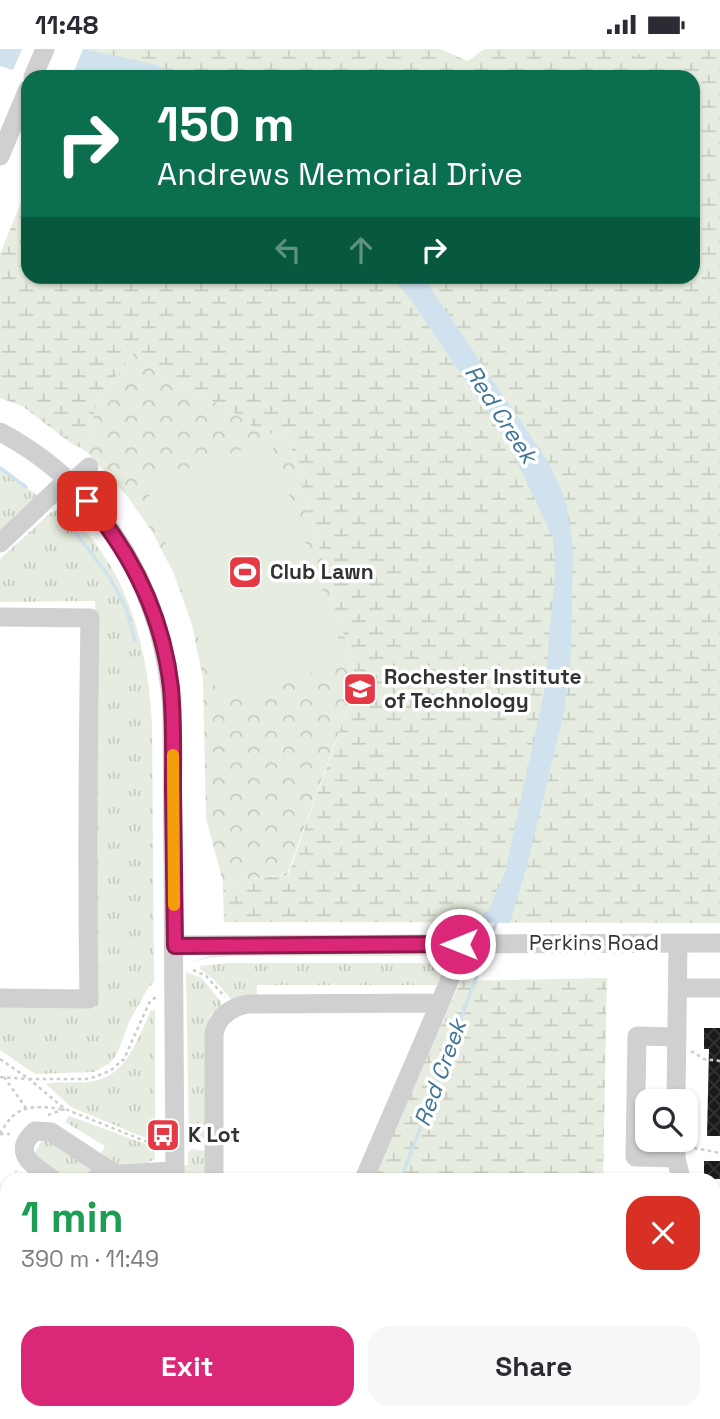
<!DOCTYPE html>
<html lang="en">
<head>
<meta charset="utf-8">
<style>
	:root { --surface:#fff; --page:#f7f7f7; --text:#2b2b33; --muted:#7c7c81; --accent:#db2777 }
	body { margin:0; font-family:"Space Grotesk",sans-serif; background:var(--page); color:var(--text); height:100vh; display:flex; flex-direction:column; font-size:26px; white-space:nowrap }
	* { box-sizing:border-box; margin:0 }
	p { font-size:23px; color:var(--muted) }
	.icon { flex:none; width:38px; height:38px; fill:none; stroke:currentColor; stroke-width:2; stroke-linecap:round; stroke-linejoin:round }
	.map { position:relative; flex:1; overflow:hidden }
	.drawer { position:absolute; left:0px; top:1124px; width:721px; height:247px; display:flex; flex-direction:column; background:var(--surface); border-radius:21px 21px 0 0; box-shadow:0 2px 5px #0004 }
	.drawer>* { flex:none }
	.banner { position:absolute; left:21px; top:21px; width:679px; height:214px; border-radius:21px; box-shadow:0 2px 5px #0004; background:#0b6e4f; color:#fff; overflow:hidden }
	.buttons { position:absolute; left:635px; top:1040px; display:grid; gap:14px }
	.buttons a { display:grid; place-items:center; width:63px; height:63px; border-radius:14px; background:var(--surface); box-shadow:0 2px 5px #0004; font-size:35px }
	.pin { position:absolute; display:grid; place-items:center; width:60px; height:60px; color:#fff; margin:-30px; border-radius:14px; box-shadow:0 4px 10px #0006 }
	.me { position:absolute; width:77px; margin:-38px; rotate:270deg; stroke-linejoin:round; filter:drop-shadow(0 0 5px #0008) }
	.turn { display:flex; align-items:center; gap:24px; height:147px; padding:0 21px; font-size:32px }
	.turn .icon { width:91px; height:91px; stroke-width:2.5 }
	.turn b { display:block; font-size:49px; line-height:60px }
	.lanes { display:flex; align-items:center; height:66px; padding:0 21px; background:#0003; justify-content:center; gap:35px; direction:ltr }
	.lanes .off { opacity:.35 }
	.round { display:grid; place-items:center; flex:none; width:74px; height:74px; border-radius:21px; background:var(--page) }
	.head { display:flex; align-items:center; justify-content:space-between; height:119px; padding:0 21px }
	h1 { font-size:42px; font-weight:700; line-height:52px; color:#1e9e55 }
	.primary-button { display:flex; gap:14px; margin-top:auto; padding:14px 21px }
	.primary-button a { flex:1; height:80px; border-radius:21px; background:var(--accent); color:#fff; font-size:28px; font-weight:700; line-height:80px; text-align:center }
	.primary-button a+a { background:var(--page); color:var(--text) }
	.status { display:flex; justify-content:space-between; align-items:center; height:49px; padding:0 35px; background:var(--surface); direction:ltr }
	.status svg { height:19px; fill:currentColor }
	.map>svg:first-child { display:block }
	.grass { fill:url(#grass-tufts) }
	.wetland { fill:url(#wetland-marsh) }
	.park { fill:url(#park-crowns) }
	.pitch { fill:#e6ecdf }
	.water { fill:#cfe2ee }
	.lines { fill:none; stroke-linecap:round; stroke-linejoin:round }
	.stream { stroke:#cfe2ee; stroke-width:3.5 }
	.building { fill:url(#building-cross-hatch) }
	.path { stroke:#cdcdcd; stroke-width:2.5; stroke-dasharray:3.5 3.5; stroke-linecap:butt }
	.minor { stroke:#d0d0d0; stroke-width:19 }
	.route-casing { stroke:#8e194d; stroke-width:18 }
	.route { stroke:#db2777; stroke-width:12 }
	.slow { stroke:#f59e0b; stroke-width:12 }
	.labels { text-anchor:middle; stroke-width:7; stroke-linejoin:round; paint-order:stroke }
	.poi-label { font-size:21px; font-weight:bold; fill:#333; stroke:#fff; text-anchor:start }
	.street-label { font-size:21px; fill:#333; stroke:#fff }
	.water-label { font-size:23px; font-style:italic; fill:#3f7597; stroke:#fff }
</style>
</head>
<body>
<div class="status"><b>11:48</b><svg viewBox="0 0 49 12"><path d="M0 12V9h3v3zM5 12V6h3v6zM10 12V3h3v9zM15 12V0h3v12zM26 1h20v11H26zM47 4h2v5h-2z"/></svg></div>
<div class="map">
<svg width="720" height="1370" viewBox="0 0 720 1370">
	<defs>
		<pattern id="grass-tufts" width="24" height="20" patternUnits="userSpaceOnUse" patternTransform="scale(1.75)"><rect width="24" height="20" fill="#e6ecdf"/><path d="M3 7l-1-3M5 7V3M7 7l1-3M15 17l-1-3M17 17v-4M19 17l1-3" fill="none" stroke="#c6cbc0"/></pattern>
		<pattern id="wetland-marsh" width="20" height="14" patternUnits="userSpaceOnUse" patternTransform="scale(1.75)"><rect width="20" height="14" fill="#e6ecdf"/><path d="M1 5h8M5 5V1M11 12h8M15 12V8" fill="none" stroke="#c6cbc0"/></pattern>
		<pattern id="park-crowns" width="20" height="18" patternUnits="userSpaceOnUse" patternTransform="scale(1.75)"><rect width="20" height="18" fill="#e6ecdf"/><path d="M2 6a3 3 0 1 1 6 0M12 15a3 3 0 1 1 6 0" fill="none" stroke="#c6cbc0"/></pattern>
		<pattern id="building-cross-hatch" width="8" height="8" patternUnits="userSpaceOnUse" patternTransform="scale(1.75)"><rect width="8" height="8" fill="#1a1a1a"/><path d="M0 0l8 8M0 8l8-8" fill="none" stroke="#333"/></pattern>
	</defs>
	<rect width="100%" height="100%" fill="#fff"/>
	<g class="grass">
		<polygon points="625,0 698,0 626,10"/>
		<polygon points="0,421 37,446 0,482"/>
		<path d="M64 458 72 463C84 480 99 498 110 516 138 564 149 620 152 674L154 933 148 939 130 971 117 1005 110 1014 94 1023 35 1025 0 1001V958L95 956V552L0 553V510L50 464Z"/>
		<polygon points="439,903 447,907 232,907 208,909 190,914 211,906"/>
		<polygon points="227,914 449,914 437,936 257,936 257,948 232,951 214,931 200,920 200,917"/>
		<polygon points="186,923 202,929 221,953 221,958 210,966 206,990 206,1089 189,1089"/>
		<path d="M151 961H155V1093L71 1058 46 1035C59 1031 75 1035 89 1033 127 1028 137 991 151 961Z"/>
		<polygon points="69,1067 154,1098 155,1110 148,1114 115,1115 100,1106 105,1097 65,1073"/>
		<path d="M48 1091 96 1118C90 1134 75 1130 61 1130L34 1106 41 1093Z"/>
		<polygon points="192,1100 205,1102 205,1130 183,1130 183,1116 188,1116 188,1104"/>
		<polygon points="7,1291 7,1363 156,1363 156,1370 0,1370 0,1301"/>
	</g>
	<g class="wetland">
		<polygon points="83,0 440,0 468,12 484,0 625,0 627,9 698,0 720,0 720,874 224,873 223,833 288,826 357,633 289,392 252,377 223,356 173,337 134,304 98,352 85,401 72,395 22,357 0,349 0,205 28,136 28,228 693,228 693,28 72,28"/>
		<polygon points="607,929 603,1130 370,1130 461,932"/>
		<polygon points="714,1254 720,1255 720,1370 192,1370 191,1363 714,1363"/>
	</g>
	<polygon class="park" points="134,304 173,337 223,356 252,377 289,392 357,633 287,826 223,833 206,769 203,630 192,576 174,525 153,484 127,447 85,401 98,352"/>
	<polygon class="pitch" points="270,391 346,612 221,654 145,434"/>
	<g class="water">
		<polygon points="0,0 22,0 13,21 0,17"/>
		<polygon points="83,0 158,16 175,28 72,28"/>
		<polygon points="391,228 423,228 549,414 566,452 573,497 571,603 565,659 530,805 510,874 475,873 489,860 505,823 544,644 555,523 553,489 509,396 411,251"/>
	</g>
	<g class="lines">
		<g class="stream">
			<polyline points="0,419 26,438"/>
			<polyline points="63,467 110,529 126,559 135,592"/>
			<polyline points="492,885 498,869"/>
			<polyline points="401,1130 480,918"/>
			<polyline points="288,1370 293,1363"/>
		</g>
	</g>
	<g class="building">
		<polygon points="704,979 720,979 720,1087 707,1087 709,1000 704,1000"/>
		<rect x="704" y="1112" width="16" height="18"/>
	</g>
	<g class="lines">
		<g class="path">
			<polyline points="193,921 206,927 225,948"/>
			<polyline points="691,1002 704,1010 720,1012"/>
			<polyline points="0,1010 29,1030 89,1030 110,1022 124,1010 150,952 158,947"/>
			<polyline points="0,1028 29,1030 65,1060 160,1098"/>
			<polyline points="4,1028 26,1059"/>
			<polyline points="48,1066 65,1060"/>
			<path d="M0 1085C15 1056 31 1056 61 1060"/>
			<polyline points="0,1085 10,1085"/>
			<polyline points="694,1099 720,1104"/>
			<polyline points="16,1130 16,1122"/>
		</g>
		<g class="minor">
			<polyline points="33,28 45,0"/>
			<polyline points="0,107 28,40"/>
			<path d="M0 383C106 439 166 547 172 664L175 1130"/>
			<polyline points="70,435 89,418"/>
			<polyline points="0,494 67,431"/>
			<path d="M0 568 90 569C88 696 87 823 89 950L0 949"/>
			<polyline points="175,896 720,894"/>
			<polyline points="678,939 720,939"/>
			<polyline points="676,1052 678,894"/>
			<polyline points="676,1090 676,1109 681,1130"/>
			<polyline points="676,1109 635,1108 637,987 676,988"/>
			<path d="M53 1130C36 1119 9 1104 35 1082L51 1083 115 1125"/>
			<polyline points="95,1130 115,1125 175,1122"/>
			<path d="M214 1130V984C218 967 231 958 248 955L440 954 458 911 460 895"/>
			<polyline points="364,1130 440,954"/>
			<polyline points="714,1160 720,1161"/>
			<polyline points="0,1189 7,1189"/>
			<polyline points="714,1211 720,1211"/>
			<polyline points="0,1264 7,1253"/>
			<polyline points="176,1363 176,1370"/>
		</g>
	</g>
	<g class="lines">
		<g class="route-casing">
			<path id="route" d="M87 452C133 506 163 568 171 639 174 673 173 707 173 741 174 793 174 845 175 897L460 895"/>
		</g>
		<use href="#route" class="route"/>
		<polyline class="slow" points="173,706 174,856"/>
	</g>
	<defs>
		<g id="stadium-square" transform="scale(1.75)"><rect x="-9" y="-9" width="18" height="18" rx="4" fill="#e63946" stroke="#fff"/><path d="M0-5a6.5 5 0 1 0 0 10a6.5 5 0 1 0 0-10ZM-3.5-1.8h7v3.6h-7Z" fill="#fff"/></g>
		<g id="university-square" transform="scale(1.75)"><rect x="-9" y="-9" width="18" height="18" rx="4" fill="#e63946" stroke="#fff"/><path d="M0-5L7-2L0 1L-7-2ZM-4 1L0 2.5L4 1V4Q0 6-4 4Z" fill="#fff"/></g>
		<g id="bus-square" transform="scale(1.75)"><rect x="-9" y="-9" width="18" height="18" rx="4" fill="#e63946" stroke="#fff"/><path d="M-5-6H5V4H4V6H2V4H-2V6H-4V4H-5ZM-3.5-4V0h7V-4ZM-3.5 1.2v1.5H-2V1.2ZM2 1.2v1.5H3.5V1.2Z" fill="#fff"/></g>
	</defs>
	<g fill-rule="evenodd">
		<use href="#stadium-square" x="245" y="523"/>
		<use href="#university-square" x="360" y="640"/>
		<use href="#bus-square" x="163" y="1086"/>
	</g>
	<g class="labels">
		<g class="poi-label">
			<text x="270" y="530">Club Lawn</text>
			<text x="384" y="635">Rochester Institute<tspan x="384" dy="24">of Technology</tspan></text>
			<text x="188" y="1093">K Lot</text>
		</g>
		<g class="street-label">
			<text x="594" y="901">Perkins Road</text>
		</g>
		<g class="water-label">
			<text transform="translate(501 365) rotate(57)" y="8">Red Creek</text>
			<text transform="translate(440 1024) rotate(-70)" y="8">Red Creek</text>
		</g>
	</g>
</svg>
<div class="buttons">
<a><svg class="icon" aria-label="search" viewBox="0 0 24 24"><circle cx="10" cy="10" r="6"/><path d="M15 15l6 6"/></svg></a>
</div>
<div class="pin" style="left:87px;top:452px;background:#d93025"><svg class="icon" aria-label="arrive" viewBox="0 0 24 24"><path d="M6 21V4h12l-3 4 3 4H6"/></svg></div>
<svg class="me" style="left:460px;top:895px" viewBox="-20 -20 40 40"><circle r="17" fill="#db2777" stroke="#fff" stroke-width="3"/><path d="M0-11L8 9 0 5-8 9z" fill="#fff"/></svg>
<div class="banner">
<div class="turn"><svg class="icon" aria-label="right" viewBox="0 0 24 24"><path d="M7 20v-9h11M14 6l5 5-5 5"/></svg><div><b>150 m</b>Andrews Memorial Drive</div></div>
<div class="lanes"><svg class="icon off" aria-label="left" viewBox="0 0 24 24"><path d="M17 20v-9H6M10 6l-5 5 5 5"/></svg><svg class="icon off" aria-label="ahead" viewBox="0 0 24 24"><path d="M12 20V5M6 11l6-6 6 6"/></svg><svg class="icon" aria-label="right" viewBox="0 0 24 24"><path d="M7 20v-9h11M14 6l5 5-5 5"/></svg></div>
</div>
<section class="drawer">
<div class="head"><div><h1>1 min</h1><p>390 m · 11:49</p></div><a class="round" style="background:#d93025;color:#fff"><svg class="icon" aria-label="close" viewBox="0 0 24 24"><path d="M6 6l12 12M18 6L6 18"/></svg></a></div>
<div class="primary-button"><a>Exit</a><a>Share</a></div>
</section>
</div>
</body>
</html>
